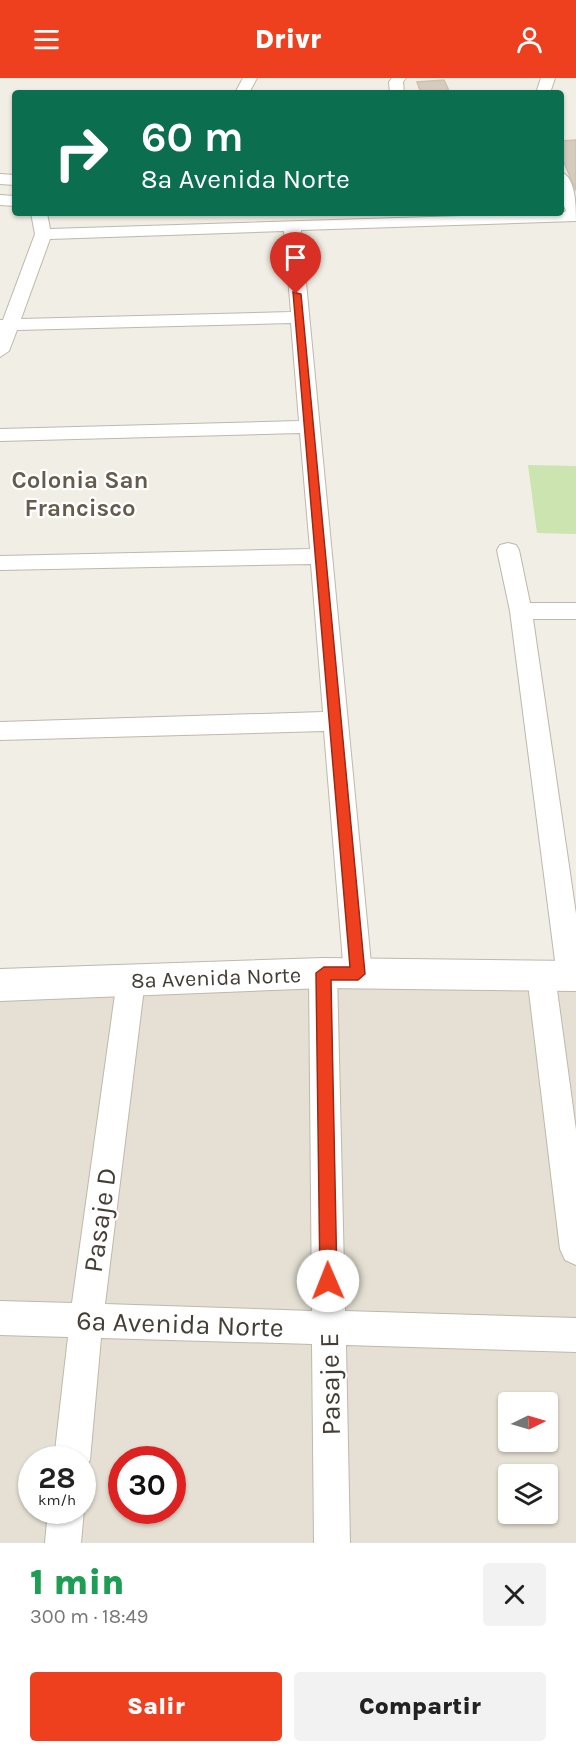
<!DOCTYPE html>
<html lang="es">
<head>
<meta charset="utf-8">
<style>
	:root { --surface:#fff; --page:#f2f2f2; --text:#222; --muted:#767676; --accent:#ee401f }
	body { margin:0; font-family:Karla,sans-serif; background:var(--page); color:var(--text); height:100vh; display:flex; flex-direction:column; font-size:22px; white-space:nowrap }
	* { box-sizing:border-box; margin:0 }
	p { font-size:20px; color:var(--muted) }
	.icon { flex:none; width:33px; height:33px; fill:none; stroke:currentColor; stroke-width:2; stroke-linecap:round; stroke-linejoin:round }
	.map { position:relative; height:1465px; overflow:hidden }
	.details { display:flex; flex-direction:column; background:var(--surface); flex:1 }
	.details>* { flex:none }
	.hud { position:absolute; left:12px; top:12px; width:552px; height:126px; border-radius:6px; box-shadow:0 2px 4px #0004; background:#0b6e4f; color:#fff; overflow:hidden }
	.needle { width:39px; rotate:85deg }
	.fabs { position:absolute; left:498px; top:1314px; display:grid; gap:12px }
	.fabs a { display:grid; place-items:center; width:60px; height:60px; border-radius:6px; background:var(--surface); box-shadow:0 2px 4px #0004; font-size:30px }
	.speed { position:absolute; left:18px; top:1368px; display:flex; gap:12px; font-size:30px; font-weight:700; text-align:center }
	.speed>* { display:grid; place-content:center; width:78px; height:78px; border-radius:50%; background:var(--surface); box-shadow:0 2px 4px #0004; line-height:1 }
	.speed small { font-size:15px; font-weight:400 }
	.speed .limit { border:9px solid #d22; background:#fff; color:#111 }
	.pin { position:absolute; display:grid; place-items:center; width:51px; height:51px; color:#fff; margin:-62px -26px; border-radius:50% 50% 50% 0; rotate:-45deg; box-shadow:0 0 6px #0007 }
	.pin .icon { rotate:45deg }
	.me { position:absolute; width:66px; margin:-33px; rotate:359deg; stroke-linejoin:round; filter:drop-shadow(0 0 4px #0008) }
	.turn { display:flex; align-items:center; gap:21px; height:126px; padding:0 30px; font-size:27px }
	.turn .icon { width:78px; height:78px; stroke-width:2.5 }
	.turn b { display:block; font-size:42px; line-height:51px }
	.round { display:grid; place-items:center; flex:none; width:63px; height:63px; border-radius:6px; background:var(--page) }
	.overview { display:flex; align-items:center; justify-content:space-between; height:102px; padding:0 30px }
	h1 { font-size:36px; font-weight:800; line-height:45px; color:#1e9e55 }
	.button { display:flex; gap:12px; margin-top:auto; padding:12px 30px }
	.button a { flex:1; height:69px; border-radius:6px; background:var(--accent); color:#fff; font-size:24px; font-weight:800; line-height:69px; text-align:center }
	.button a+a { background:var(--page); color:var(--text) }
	header { display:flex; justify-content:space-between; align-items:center; height:78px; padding:0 30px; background:var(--accent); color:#fff; font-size:27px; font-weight:800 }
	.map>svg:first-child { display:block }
	.residential { fill:#e5e0d3; fill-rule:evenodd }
	.green { fill:#cce4af }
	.building { fill:#d5ccbe; stroke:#cdc1af; stroke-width:1.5 }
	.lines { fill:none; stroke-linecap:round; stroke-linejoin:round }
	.minor-casing { stroke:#bfb8ab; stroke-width:2 }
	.tertiary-casing { stroke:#bfb8ab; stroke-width:2 }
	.minor { fill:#fff; fill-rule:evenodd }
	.tertiary { fill:#fff; fill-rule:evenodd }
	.route { fill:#ee401f; stroke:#9b2a14; stroke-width:1.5 }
	.labels { text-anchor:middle; stroke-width:4.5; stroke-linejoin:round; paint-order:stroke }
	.street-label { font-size:22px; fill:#443e35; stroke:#fff }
	.neighbourhood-label { font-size:24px; font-weight:bold; fill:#665c4d; stroke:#fff }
	.near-street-label { font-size:27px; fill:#443e35; stroke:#fff }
</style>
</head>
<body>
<header><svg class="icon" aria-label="menu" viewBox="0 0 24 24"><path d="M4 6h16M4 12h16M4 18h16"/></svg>Drivr<svg class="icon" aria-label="person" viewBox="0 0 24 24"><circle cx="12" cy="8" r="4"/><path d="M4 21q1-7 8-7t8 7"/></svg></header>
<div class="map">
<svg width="576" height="1465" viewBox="0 0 576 1465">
	<rect width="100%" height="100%" fill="#f1eee5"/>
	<path class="residential" d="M576 898V1465H0V907ZM508 1324H548V1364H508ZM32 1382H82V1432H32ZM122 1382H172V1432H122ZM508 1396H548V1436H508Z"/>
	<polygon class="green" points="528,387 576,388 576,456 537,455"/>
	<g class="building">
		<polygon points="444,2 450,15 421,15 417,4"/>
		<polygon points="576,62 576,113 561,77 561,63"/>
	</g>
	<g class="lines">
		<g class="minor-casing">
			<g id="minor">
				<polygon points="243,0 257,0 249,15 235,15"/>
				<polygon points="392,0 406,0 403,4 404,15 390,15 389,4"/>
				<polygon points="541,0 555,0 550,15 536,15"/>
				<path d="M561 94C576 99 576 129 576 143L301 152 372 896 368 905 358 908 348 905 344 896 324 653 0 662V644L323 634 311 486 0 492V478L310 471 300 355 0 363V351L299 343 291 245 17 252 9 273 0 279V242H3L35 156 31 135H47L50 151 561 135 566 133 561 120ZM284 153 291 234 21 241 50 161Z"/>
				<polygon points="0,96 15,97 15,107 0,106"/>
				<polygon points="0,117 15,118 15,128 0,127"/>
				<polygon points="508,465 516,467 519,472 530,525 576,525 576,541 533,541 576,836 576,909 571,910 561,907 557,898 510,533 497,472 500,467"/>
				<polygon points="323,883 333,886 337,895 345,1233 576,1240 576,1274 346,1267 350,1465 314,1465 312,1266 101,1260 90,1382 82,1395 82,1382 54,1382 68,1259 0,1257 0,1223 72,1225 117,902 121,893 131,889 141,893 145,902 105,1226 312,1233 309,895 313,886"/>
				<polygon points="541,885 551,888 555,897 576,1052 576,1187 565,1182 560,1171 527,897 531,888"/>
				<polygon points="82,1428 84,1432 81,1465 45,1465 48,1432 82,1432"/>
			</g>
		</g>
		<g class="tertiary-casing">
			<polygon id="tertiary" points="323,880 576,883 576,913 323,910 0,923 0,891"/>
		</g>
		<use href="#minor" class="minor"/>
		<use href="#tertiary" class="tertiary"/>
	</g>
	<polygon class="route" points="293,214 301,216 365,896 358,902 331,902 337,1203 335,1209 328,1211 322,1209 320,1203 316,895 324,889 350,889"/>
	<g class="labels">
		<g class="street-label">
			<text transform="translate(216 899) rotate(-2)" y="8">8a Avenida Norte</text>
		</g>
		<g class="neighbourhood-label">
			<text x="80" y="410">Colonia San<tspan x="80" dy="28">Francisco</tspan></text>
		</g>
		<g class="near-street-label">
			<text transform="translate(100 1142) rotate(-82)" y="9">Pasaje D</text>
			<text transform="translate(180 1246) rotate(2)" y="9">6a Avenida Norte</text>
			<text transform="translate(330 1306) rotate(-91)" y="9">Pasaje E</text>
		</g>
	</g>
</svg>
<div class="fabs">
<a><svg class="needle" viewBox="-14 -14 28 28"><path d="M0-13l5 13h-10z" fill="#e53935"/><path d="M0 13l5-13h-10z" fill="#767676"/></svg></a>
<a><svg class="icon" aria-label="layers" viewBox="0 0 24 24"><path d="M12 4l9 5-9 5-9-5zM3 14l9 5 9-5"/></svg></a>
</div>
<div class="speed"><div>28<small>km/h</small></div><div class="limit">30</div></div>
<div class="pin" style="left:296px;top:216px;background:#d93025"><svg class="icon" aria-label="arrive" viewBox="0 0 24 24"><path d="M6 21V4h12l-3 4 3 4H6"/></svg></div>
<svg class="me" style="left:328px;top:1203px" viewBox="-20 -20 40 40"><circle r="19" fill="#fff"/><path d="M0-13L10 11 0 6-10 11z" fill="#ee401f"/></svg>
<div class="hud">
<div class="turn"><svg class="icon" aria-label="right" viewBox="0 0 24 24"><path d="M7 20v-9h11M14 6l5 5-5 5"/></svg><div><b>60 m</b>8a Avenida Norte</div></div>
</div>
</div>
<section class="details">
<div class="overview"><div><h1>1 min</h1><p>300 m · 18:49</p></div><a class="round"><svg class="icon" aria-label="close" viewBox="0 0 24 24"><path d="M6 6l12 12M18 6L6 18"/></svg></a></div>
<div class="button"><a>Salir</a><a>Compartir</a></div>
</section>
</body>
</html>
